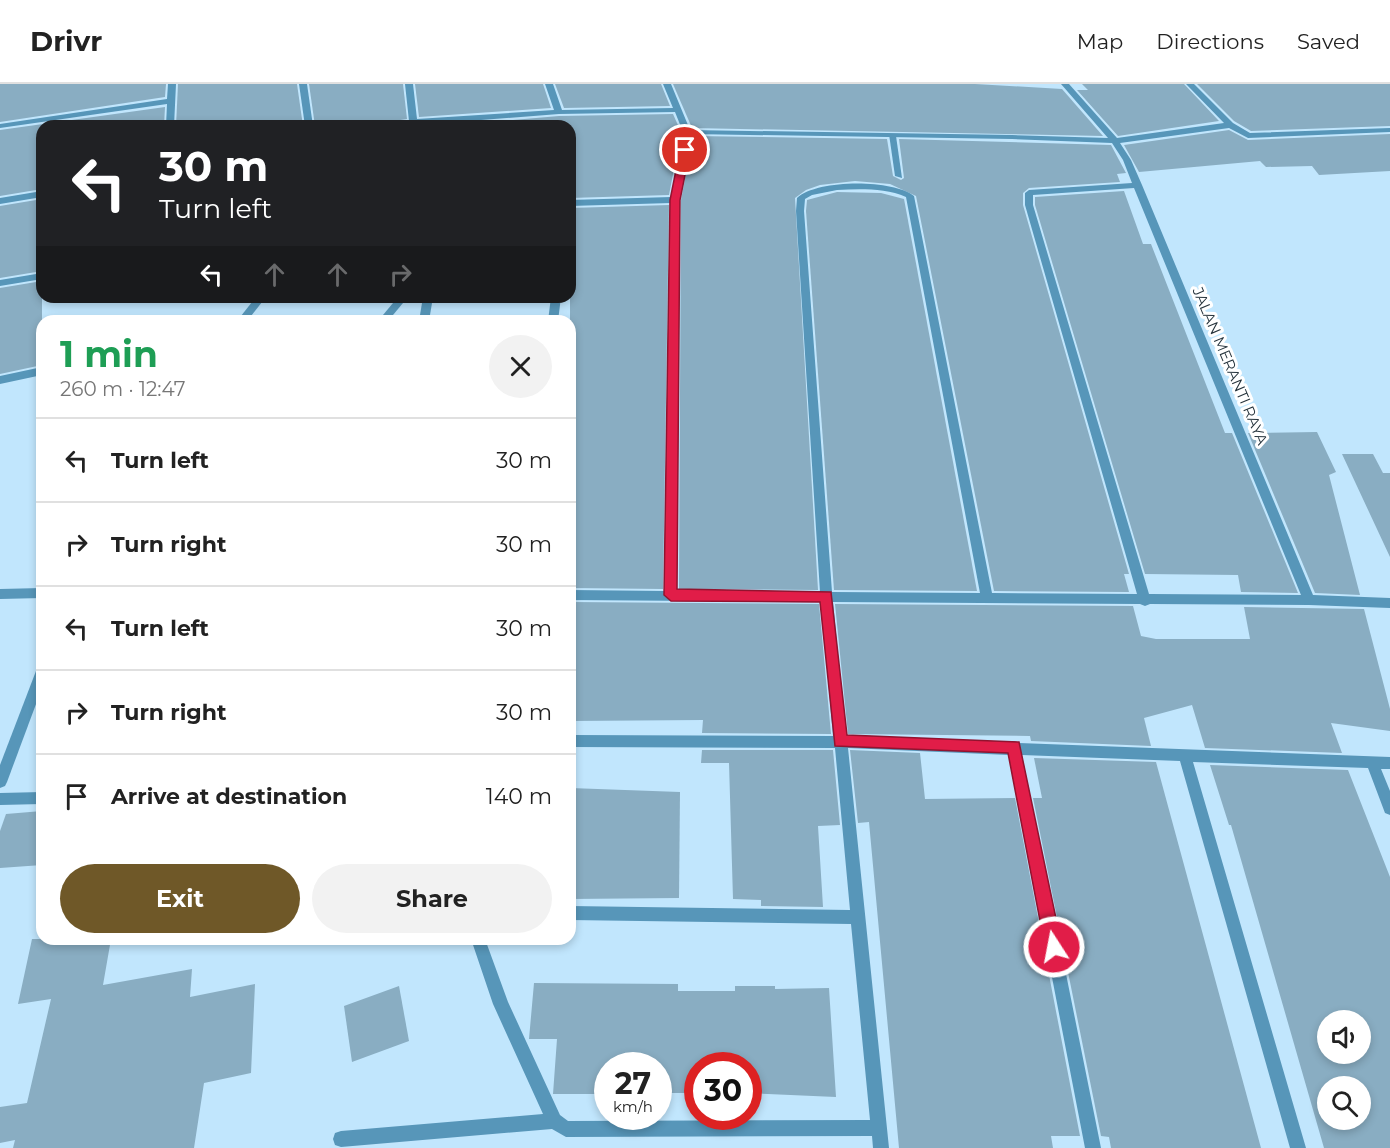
<!DOCTYPE html>
<html lang="en">
<head>
<meta charset="utf-8">
<style>
	:root { --surface:#fff; --page:#f2f2f2; --text:#222; --muted:#767676; --line:#e0e0e0; --accent:#6f5828 }
	body { margin:0; font-family:Montserrat,sans-serif; background:var(--page); color:var(--text); height:100vh; display:flex; flex-direction:column; font-size:22px; white-space:nowrap }
	* { box-sizing:border-box; margin:0 }
	p { font-size:20px; color:var(--muted) }
	.icon { flex:none; width:33px; height:33px; fill:none; stroke:currentColor; stroke-width:2; stroke-linecap:round; stroke-linejoin:round }
	.map { position:relative; flex:1; overflow:hidden }
	.details { position:absolute; left:36px; top:231px; width:540px; height:630px; display:flex; flex-direction:column; background:var(--surface); border-radius:18px; box-shadow:0 3px 9px #0003 }
	.details>* { flex:none }
	.banner { position:absolute; left:36px; top:36px; width:540px; height:183px; border-radius:18px; box-shadow:0 3px 9px #0003; background:#202124; color:#fff; overflow:hidden }
	.tools { position:absolute; left:1317px; top:926px; display:grid; gap:12px }
	.tools a { display:grid; place-items:center; width:54px; height:54px; border-radius:50%; background:var(--surface); box-shadow:0 3px 9px #0003; font-size:30px }
	.speed { position:absolute; left:594px; top:968px; display:flex; gap:12px; font-size:30px; font-weight:700; text-align:center }
	.speed>* { display:grid; place-content:center; width:78px; height:78px; border-radius:50%; background:var(--surface); box-shadow:0 3px 9px #0003; line-height:1 }
	.speed small { font-size:15px; font-weight:400 }
	.speed .limit { border:9px solid #d22; background:#fff; color:#111 }
	.pin { position:absolute; display:grid; place-items:center; width:51px; height:51px; color:#fff; margin:-26px; border:3px solid #fff; border-radius:50%; box-shadow:0 2px 6px #0007 }
	.me { position:absolute; width:66px; margin:-33px; rotate:349deg; stroke-linejoin:round; filter:drop-shadow(0 0 4px #0008) }
	.turn { display:flex; align-items:center; gap:21px; height:126px; padding:0 24px; font-size:27px }
	.turn .icon { width:78px; height:78px; stroke-width:2.5 }
	.turn b { display:block; font-size:42px; line-height:51px }
	.lanes { display:flex; align-items:center; height:57px; padding:0 24px; background:#0003; justify-content:center; gap:30px; direction:ltr }
	.lanes .off { opacity:.35 }
	.round { display:grid; place-items:center; flex:none; width:63px; height:63px; border-radius:32px; background:var(--page) }
	.overview { display:flex; align-items:center; justify-content:space-between; height:102px; padding:0 24px }
	h1 { font-size:36px; font-weight:700; line-height:45px; color:#1e9e55 }
	.action { display:flex; gap:12px; margin-top:auto; padding:12px 24px }
	.action a { flex:1; height:69px; border-radius:36px; background:var(--accent); color:#fff; font-size:24px; font-weight:700; line-height:69px; text-align:center }
	.action a+a { background:var(--page); color:var(--text) }
	ul { padding:0; list-style:none }
	li { display:flex; align-items:center; gap:18px; height:84px; padding:0 24px; border-top:2px solid var(--line) }
	li div { flex:1 }
	li b { display:block; font-size:22px }
	li em { font-style:normal }
	header { display:flex; align-items:center; gap:36px; box-sizing:border-box; height:84px; padding:0 30px; background:var(--surface); border-bottom:2px solid var(--line) }
	header strong { font-size:28px }
	nav { display:flex; gap:33px; margin-inline-start:auto; font-size:21px }
	.map>svg:first-child { display:block }
	.building { fill:#89adc2; fill-rule:evenodd }
	.lines { fill:none; stroke-linecap:round; stroke-linejoin:round }
	.lane { fill:#5796b9; fill-rule:evenodd }
	.street { fill:#5796b9; fill-rule:evenodd }
	.route { fill:#e11d48; stroke:#92132f; stroke-width:1.5 }
	.labels { text-anchor:middle; stroke-width:6; stroke-linejoin:round; paint-order:stroke }
	.street-label { font-size:15px; fill:#25333c; stroke:#fff }
</style>
</head>
<body>
<header>
<strong>Drivr</strong>
<nav><a>Map</a><a>Directions</a><a>Saved</a></nav>
</header>
<div class="map">
<svg width="1390" height="1064" viewBox="0 0 1390 1064">
	<rect width="100%" height="100%" fill="#c1e6fd"/>
	<g class="building">
		<polygon points="0,0 166,0 165,13 0,38"/>
		<polygon points="178,0 297,0 303,42 176,42"/>
		<polygon points="309,0 403,0 407,35 361,42 315,42"/>
		<polygon points="415,0 543,0 551,24 419,33"/>
		<polygon points="555,0 661,0 670,22 564,24"/>
		<polygon points="673,0 975,0 1062,5 1103,52 692,44"/>
		<polygon points="1082,0 1184,0 1219,37 1118,52 1077,6 1088,6"/>
		<polygon points="1197,0 1390,0 1390,42 1251,47 1234,37"/>
		<polygon points="165,23 164,42 42,42 42,105 0,112 0,46"/>
		<polygon points="673,30 681,48 669,111 570,114 570,42 512,42 513,36 559,32"/>
		<polygon points="1229,46 1248,56 1390,50 1390,87 1319,91 1312,82 1266,83 1260,77 1139,88 1124,61"/>
		<polygon points="693,52 887,55 893,92 901,96 904,94 899,55 1111,61 1126,89 1117,90 1120,98 1029,104 1023,109 1023,121 1129,490 1124,490 1129,508 994,507 916,112 890,100 855,97 820,101 806,106 795,114 818,506 679,505 681,116"/>
		<polygon points="1124,107 1143,160 1151,160 1225,349 1232,349 1298,509 1241,508 1238,491 1145,490 1035,121 1035,113"/>
		<polygon points="837,108 881,109 904,115 977,507 834,506 806,127 807,116"/>
		<polygon points="42,115 42,187 0,194 0,122"/>
		<polygon points="669,121 663,505 570,504 570,124"/>
		<polygon points="42,197 42,281 0,290 0,204"/>
		<polygon points="1317,348 1336,388 1329,391 1360,511 1315,509 1248,349"/>
		<polygon points="1342,370 1373,370 1383,389 1390,389 1390,473"/>
		<polygon points="570,518 819,520 831,650 702,649 703,636 570,637 575,579 570,579"/>
		<polygon points="835,520 1133,522 1141,552 1156,555 1250,555 1244,523 1364,525 1390,625 1390,647 1331,639 1342,669 1205,664 1192,621 1144,634 1151,662 1031,657 1030,652 848,650"/>
		<polygon points="702,666 833,666 840,741 818,742 823,823 761,822 761,816 733,815 729,679 701,679"/>
		<polygon points="850,666 920,669 925,715 1015,714 1080,1052 1051,1052 1053,1064 899,1064 869,738 858,739"/>
		<polygon points="1034,674 1156,678 1261,1064 1111,1064 1109,1053 1101,1052 1033,714 1042,714"/>
		<path d="M1210 681 1348 686 1390 793V1064H1324L1231 741H1229ZM1328 936H1360V969H1328ZM1328 1002H1360V1035H1328Z"/>
		<polygon points="570,704 680,708 679,814 570,815"/>
		<polygon points="42,727 42,781 0,784 0,747 6,730"/>
		<polygon points="32,855 111,855 103,901 192,885 190,913 255,900 251,989 204,999 194,1064 13,1064 15,1056 0,1059 0,1023 27,1019 51,915 18,920"/>
		<polygon points="534,899 678,900 678,907 735,907 735,902 775,902 775,905 829,904 836,1013 748,1009 748,981 698,981 698,1009 658,1009 658,981 608,981 608,1010 553,1010 557,955 529,955"/>
		<polygon points="399,902 409,957 352,978 344,922"/>
	</g>
	<g class="lines">
		<polygon class="lane" points="889,50 896,52 902,94 895,92"/>
		<g class="street">
			<polygon points="168,0 176,0 174,42 166,42 167,20 0,44 0,40 167,15"/>
			<polygon points="299,0 307,0 313,42 305,42"/>
			<path d="M405 0H413L417 35 554 26 545 0H553L562 26 673 24 663 0H671L690 46 1012 51 1108 54 1061 0H1069L1117 54 1224 39 1186 0H1194L1233 39 1250 49 1390 44V48L1248 54 1229 44 1120 59 1131 76 1142 101 1313 511 1390 514V524L1309 521 1150 520 1145 522 1140 520 833 518 846 652 1010 658 1014 657 1019 659 1390 673V685H1381L1390 707V731L1385 729 1368 684 1193 678 1306 1064H1290L1180 677 1022 671 1101 1064H1085L1009 671 848 664 889 1064H873L872 1052 566 1053 552 1045 341 1063 335 1061 333 1055 335 1049 341 1047 543 1030 493 920 471 855H485L508 918 560 1031 568 1037 870 1036 851 840 570 836V822L850 826 835 664 570 663V651L833 652 821 518 570 516V506L665 507 671 119 570 122V116L671 113 683 48 675 28 559 30 404 42 409 37ZM691 50 1012 55 1112 59 1123 76 1132 99 1029 106 1025 109V121L1137 510 992 509 914 112C893 95 817 95 797 114L796 127 820 508 677 507 679 116ZM1134 104 1301 511 1149 510 1033 121V111ZM837 106C860 105 885 104 906 113L980 509 832 508 804 127 805 115 812 111Z"/>
			<polygon points="42,107 42,113 0,120 0,114"/>
			<polygon points="42,189 42,195 0,202 0,196"/>
			<polygon points="256,213 266,213 247,237 237,237"/>
			<polygon points="398,213 408,213 388,237 378,237"/>
			<polygon points="423,213 433,213 429,237 419,237"/>
			<polygon points="551,213 561,213 558,237 548,237"/>
			<polygon points="42,283 42,291 0,300 0,292"/>
			<polygon points="42,504 42,514 0,515 0,505"/>
			<polygon points="42,581 42,604 7,698 5,702 0,704 0,681 36,587 38,583"/>
			<polygon points="42,708 42,720 0,721 0,709"/>
		</g>
	</g>
	<polygon class="route" points="685,63 690,66 680,116 677,505 831,508 847,651 1019,658 1062,863 1059,869 1054,872 1048,869 1045,863 1008,669 835,662 820,518 671,517 664,511 670,116 680,66"/>
	<g class="labels">
		<g class="street-label">
			<text transform="translate(1230 282) rotate(67)" y="5">JALAN MERANTI RAYA</text>
		</g>
	</g>
</svg>
<div class="tools">
<a><svg class="icon" aria-label="sound" viewBox="0 0 24 24"><path d="M4 9h4l5-4v14l-5-4H4zM17 9q2 3 0 6"/></svg></a>
<a><svg class="icon" aria-label="search" viewBox="0 0 24 24"><circle cx="10" cy="10" r="6"/><path d="M15 15l6 6"/></svg></a>
</div>
<div class="speed"><div>27<small>km/h</small></div><div class="limit">30</div></div>
<div class="pin" style="left:685px;top:66px;background:#d93025"><svg class="icon" aria-label="arrive" viewBox="0 0 24 24"><path d="M6 21V4h12l-3 4 3 4H6"/></svg></div>
<svg class="me" style="left:1054px;top:863px" viewBox="-20 -20 40 40"><circle r="17" fill="#e11d48" stroke="#fff" stroke-width="3"/><path d="M0-11L8 9 0 5-8 9z" fill="#fff"/></svg>
<div class="banner">
<div class="turn"><svg class="icon" aria-label="left" viewBox="0 0 24 24"><path d="M17 20v-9H6M10 6l-5 5 5 5"/></svg><div><b>30 m</b>Turn left</div></div>
<div class="lanes"><svg class="icon" aria-label="left" viewBox="0 0 24 24"><path d="M17 20v-9H6M10 6l-5 5 5 5"/></svg><svg class="icon off" aria-label="ahead" viewBox="0 0 24 24"><path d="M12 20V5M6 11l6-6 6 6"/></svg><svg class="icon off" aria-label="ahead" viewBox="0 0 24 24"><path d="M12 20V5M6 11l6-6 6 6"/></svg><svg class="icon off" aria-label="right" viewBox="0 0 24 24"><path d="M7 20v-9h11M14 6l5 5-5 5"/></svg></div>
</div>
<section class="details">
<div class="overview"><div><h1>1 min</h1><p>260 m · 12:47</p></div><a class="round"><svg class="icon" aria-label="close" viewBox="0 0 24 24"><path d="M6 6l12 12M18 6L6 18"/></svg></a></div>
<ul>
<li><svg class="icon" aria-label="left" viewBox="0 0 24 24"><path d="M17 20v-9H6M10 6l-5 5 5 5"/></svg><div><b>Turn left</b></div><em>30 m</em></li>
<li><svg class="icon" aria-label="right" viewBox="0 0 24 24"><path d="M7 20v-9h11M14 6l5 5-5 5"/></svg><div><b>Turn right</b></div><em>30 m</em></li>
<li><svg class="icon" aria-label="left" viewBox="0 0 24 24"><path d="M17 20v-9H6M10 6l-5 5 5 5"/></svg><div><b>Turn left</b></div><em>30 m</em></li>
<li><svg class="icon" aria-label="right" viewBox="0 0 24 24"><path d="M7 20v-9h11M14 6l5 5-5 5"/></svg><div><b>Turn right</b></div><em>30 m</em></li>
<li><svg class="icon" aria-label="arrive" viewBox="0 0 24 24"><path d="M6 21V4h12l-3 4 3 4H6"/></svg><div><b>Arrive at destination</b></div><em>140 m</em></li>
</ul>
<div class="action"><a>Exit</a><a>Share</a></div>
</section>
</div>
</body>
</html>
